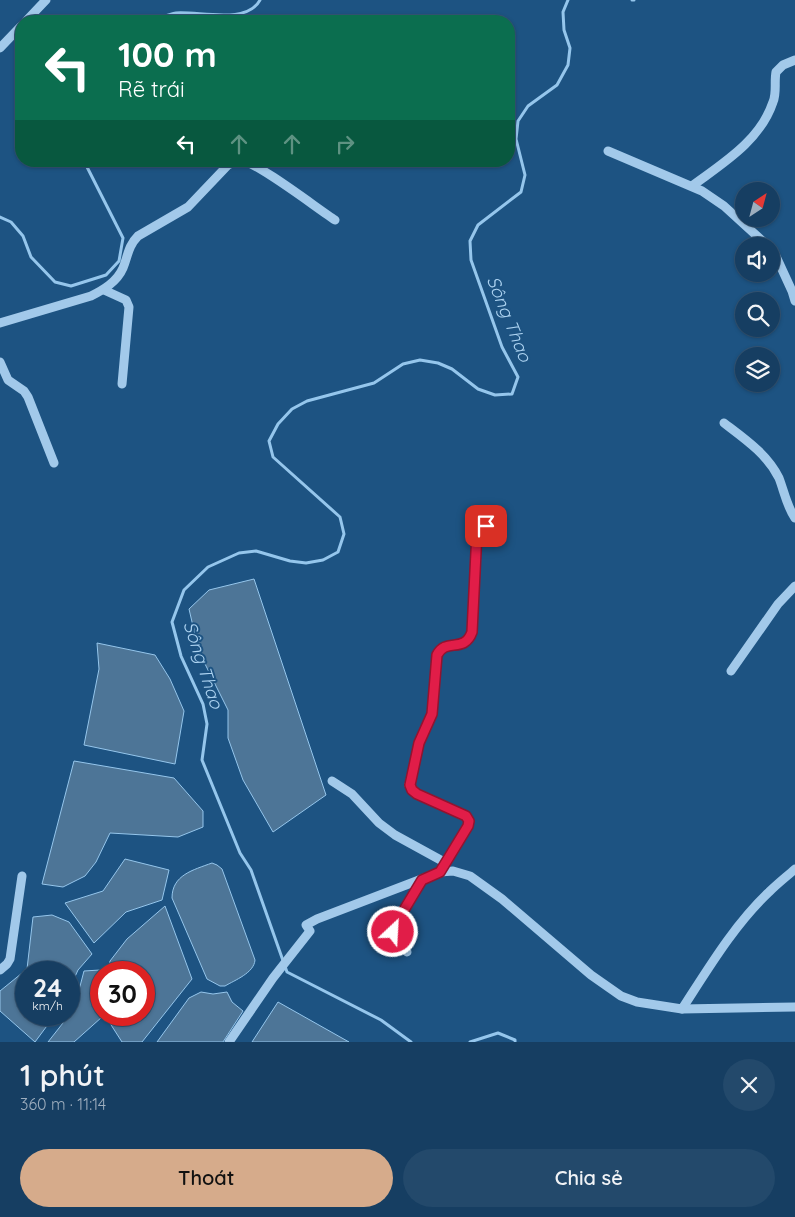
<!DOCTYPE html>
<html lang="vi">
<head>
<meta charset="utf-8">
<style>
	:root { --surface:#163e62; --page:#23496b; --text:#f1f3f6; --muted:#9eaebe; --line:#355777; --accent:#d6ab8b }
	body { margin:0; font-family:Quicksand,sans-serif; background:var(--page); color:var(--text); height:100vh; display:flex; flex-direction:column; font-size:19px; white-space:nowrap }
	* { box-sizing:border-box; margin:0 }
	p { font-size:16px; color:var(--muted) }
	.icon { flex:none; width:28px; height:28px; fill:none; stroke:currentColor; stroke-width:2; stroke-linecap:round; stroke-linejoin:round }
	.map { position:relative; height:1042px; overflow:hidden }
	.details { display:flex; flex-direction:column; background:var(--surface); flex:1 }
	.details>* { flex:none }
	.guide { position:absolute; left:15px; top:15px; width:500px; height:152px; border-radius:20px; box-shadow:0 1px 4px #0004,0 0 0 1px var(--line); background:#0b6e4f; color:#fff; overflow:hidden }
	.needle { width:32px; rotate:36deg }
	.controls { position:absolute; left:735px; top:182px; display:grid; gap:10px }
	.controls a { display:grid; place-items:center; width:45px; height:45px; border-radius:50%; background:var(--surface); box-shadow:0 1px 4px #0004,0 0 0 1px var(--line); font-size:25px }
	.speed { position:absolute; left:15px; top:961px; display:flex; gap:10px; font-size:25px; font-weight:700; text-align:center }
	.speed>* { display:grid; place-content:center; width:65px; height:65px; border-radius:50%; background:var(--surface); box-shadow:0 1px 4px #0004,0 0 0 1px var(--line); line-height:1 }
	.speed small { font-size:12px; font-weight:400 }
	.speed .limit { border:8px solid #d22; background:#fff; color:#111 }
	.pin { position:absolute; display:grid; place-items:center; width:42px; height:42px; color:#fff; margin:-21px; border-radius:10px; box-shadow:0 2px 8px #0006 }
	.me { position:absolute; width:55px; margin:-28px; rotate:25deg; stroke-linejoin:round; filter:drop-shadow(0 0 4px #0008) }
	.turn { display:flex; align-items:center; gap:18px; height:105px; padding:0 20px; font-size:22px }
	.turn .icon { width:65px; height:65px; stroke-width:2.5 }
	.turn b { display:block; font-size:35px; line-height:42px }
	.lanes { display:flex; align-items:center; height:48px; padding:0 20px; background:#0003; justify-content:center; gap:25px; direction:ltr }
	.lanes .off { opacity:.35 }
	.round { display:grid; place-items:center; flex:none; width:52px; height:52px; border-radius:26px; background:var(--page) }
	.overview { display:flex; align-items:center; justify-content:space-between; height:85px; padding:0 20px }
	h1 { font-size:30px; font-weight:600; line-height:38px }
	.button { display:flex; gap:10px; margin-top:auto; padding:10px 20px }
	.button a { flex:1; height:58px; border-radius:30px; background:var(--accent); color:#111; font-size:20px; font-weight:600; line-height:58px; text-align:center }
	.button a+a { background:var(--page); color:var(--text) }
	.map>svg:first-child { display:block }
	.water { fill:#4d7597; stroke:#95c6ec }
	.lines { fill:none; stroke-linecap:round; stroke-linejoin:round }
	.stream { stroke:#95c6ec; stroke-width:3 }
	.minor { stroke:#a2c9ea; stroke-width:9 }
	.route-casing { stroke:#92132f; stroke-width:12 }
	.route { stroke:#e11d48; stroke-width:9 }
	.labels { text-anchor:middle; stroke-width:4; stroke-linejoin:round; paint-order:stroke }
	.water-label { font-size:18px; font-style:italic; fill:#add3f1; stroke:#1d5382 }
</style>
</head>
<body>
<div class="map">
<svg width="795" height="1042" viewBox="0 0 795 1042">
	<rect width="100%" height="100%" fill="#1d5382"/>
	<g class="water">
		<polygon points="254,579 326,795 273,832 243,780 228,738 228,710 199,652 189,609 209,590"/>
		<polygon points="97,643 155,655 170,679 184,711 175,764 84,745 99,669"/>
		<polygon points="74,761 174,778 203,811 203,827 178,837 110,833 96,862 85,876 63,887 42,884"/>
		<polygon points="125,859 169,870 162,900 126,912 94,943 65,903 103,891"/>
		<path d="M212 863 217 865 222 869 255 960C254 973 235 980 225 986H220L207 979 172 898C172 875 193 870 212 863Z"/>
		<polygon points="165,906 192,979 142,1042 122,1042 106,1017 106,1015 144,1015 144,972 108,972 110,961 127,939"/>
		<polygon points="52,915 69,922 92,954 78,970 69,990 69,972 26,972 26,1015 55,1015 35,1042 0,1011 0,991 27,969 33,917"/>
		<polygon points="100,970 102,1017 74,1042 48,1042 74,1009 84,971"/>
		<polygon points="201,992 213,994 227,992 232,1002 243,1011 223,1042 157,1042 189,998"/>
		<polygon points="278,1002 349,1042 252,1042"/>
	</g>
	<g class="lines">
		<g class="stream">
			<polyline points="632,0 634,0"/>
			<path d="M151 21C159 19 168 14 176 13 199 11 247 25 260 0"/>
			<polyline points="0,217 11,222 23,236 31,257 55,282 71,286 106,275 119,261 123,238 84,161"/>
			<polyline points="411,1042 381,1020 287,972 251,870 240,853 202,760 207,724 203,704 181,656 172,622 184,590 208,567 239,553 256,551 290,561 306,563 323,560 338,552 344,534 340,517 273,457 269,441 278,424 292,409 307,401 374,383 403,364 420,360 438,363 452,369 478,389 495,395 512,394 518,377 502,347 471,260 470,241 478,225 521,192 525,175 516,139 518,121 528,106 557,85 568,65 570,48 564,30 563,12 568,0"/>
			<polyline points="470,1042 498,1033 515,1040 515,1042"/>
		</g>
		<g class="minor">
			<polyline points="26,21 46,0"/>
			<polyline points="0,48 21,26"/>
			<polyline points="608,151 702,191 724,206 768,246"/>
			<path d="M243 161C258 163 318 209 335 220"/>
			<path d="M692 186C723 163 760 141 773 102 777 93 774 82 776 72L783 65 795 60"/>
			<polyline points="771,250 774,252 792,291 795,301"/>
			<polyline points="104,290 126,300 129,307 122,384"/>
			<path d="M0 323 91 296C103 290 117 282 123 268 128 256 128 246 138 236L188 207 228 165 236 161"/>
			<polyline points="0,362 8,380 24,391 28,397 54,463"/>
			<path d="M724 423C745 439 767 454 779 478 784 491 787 507 795 518"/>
			<polyline points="731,671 778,604 795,586"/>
			<polyline points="332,781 352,794 379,823 395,835 446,863"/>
			<path d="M440 872 468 826 469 821 466 816 417 794 412 790 409 785 419 743 432 714 437 655C446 637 464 654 472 632L477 532C483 524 490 526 500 526"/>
			<path d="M407 952C399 943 392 937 395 925L421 880"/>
			<polyline points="0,970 7,964 10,959 22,876"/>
			<path d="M682 1009C708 969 734 925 769 892 777 884 786 877 795 869"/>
			<polyline points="229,1042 273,978 310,931 306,925 317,919 440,872 453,871 470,876 502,899 591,975 621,996 637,1002 682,1009 795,1007"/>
		</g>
	</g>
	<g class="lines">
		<g class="route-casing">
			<path id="route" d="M393 932 395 925 422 880 440 872 468 826 469 821 466 816 417 794 412 790 410 785 419 743 432 714 437 655C446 637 464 654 472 632L477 532 480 528 486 526"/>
		</g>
		<use href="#route" class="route"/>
	</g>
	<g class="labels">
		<g class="water-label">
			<text transform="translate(509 319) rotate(68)" y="6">Sông Thao</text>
			<text transform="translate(203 665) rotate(72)" y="6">Sông Thao</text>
		</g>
	</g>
</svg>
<div class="controls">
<a><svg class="needle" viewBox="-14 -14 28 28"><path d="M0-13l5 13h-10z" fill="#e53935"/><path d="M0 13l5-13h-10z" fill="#9eaebe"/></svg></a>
<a><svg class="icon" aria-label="sound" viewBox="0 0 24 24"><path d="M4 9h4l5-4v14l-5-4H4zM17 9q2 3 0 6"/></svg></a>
<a><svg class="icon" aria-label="search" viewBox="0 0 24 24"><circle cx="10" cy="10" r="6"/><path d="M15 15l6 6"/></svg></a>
<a><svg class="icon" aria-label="layers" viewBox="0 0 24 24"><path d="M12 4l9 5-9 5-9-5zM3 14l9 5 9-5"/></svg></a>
</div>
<div class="speed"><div>24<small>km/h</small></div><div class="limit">30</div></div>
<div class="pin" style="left:486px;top:526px;background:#d93025"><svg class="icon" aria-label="arrive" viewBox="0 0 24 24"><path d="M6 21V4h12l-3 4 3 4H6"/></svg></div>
<svg class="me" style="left:393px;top:932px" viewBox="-20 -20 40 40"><circle r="17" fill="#e11d48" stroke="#fff" stroke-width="3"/><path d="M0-11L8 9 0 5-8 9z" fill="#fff"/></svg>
<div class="guide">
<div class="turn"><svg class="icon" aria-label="left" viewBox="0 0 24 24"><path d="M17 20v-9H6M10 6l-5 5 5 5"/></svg><div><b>100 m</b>Rẽ trái</div></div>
<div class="lanes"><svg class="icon" aria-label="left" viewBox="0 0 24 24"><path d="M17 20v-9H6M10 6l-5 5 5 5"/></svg><svg class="icon off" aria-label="ahead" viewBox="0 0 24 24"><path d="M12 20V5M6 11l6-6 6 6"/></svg><svg class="icon off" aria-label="ahead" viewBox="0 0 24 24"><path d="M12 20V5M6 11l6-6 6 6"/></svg><svg class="icon off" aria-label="right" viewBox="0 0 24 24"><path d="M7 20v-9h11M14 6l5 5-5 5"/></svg></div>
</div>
</div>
<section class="details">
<div class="overview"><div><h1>1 phút</h1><p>360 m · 11:14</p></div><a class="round"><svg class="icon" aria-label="close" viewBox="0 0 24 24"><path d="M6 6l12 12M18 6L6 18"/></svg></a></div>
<div class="button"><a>Thoát</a><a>Chia sẻ</a></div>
</section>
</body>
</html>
